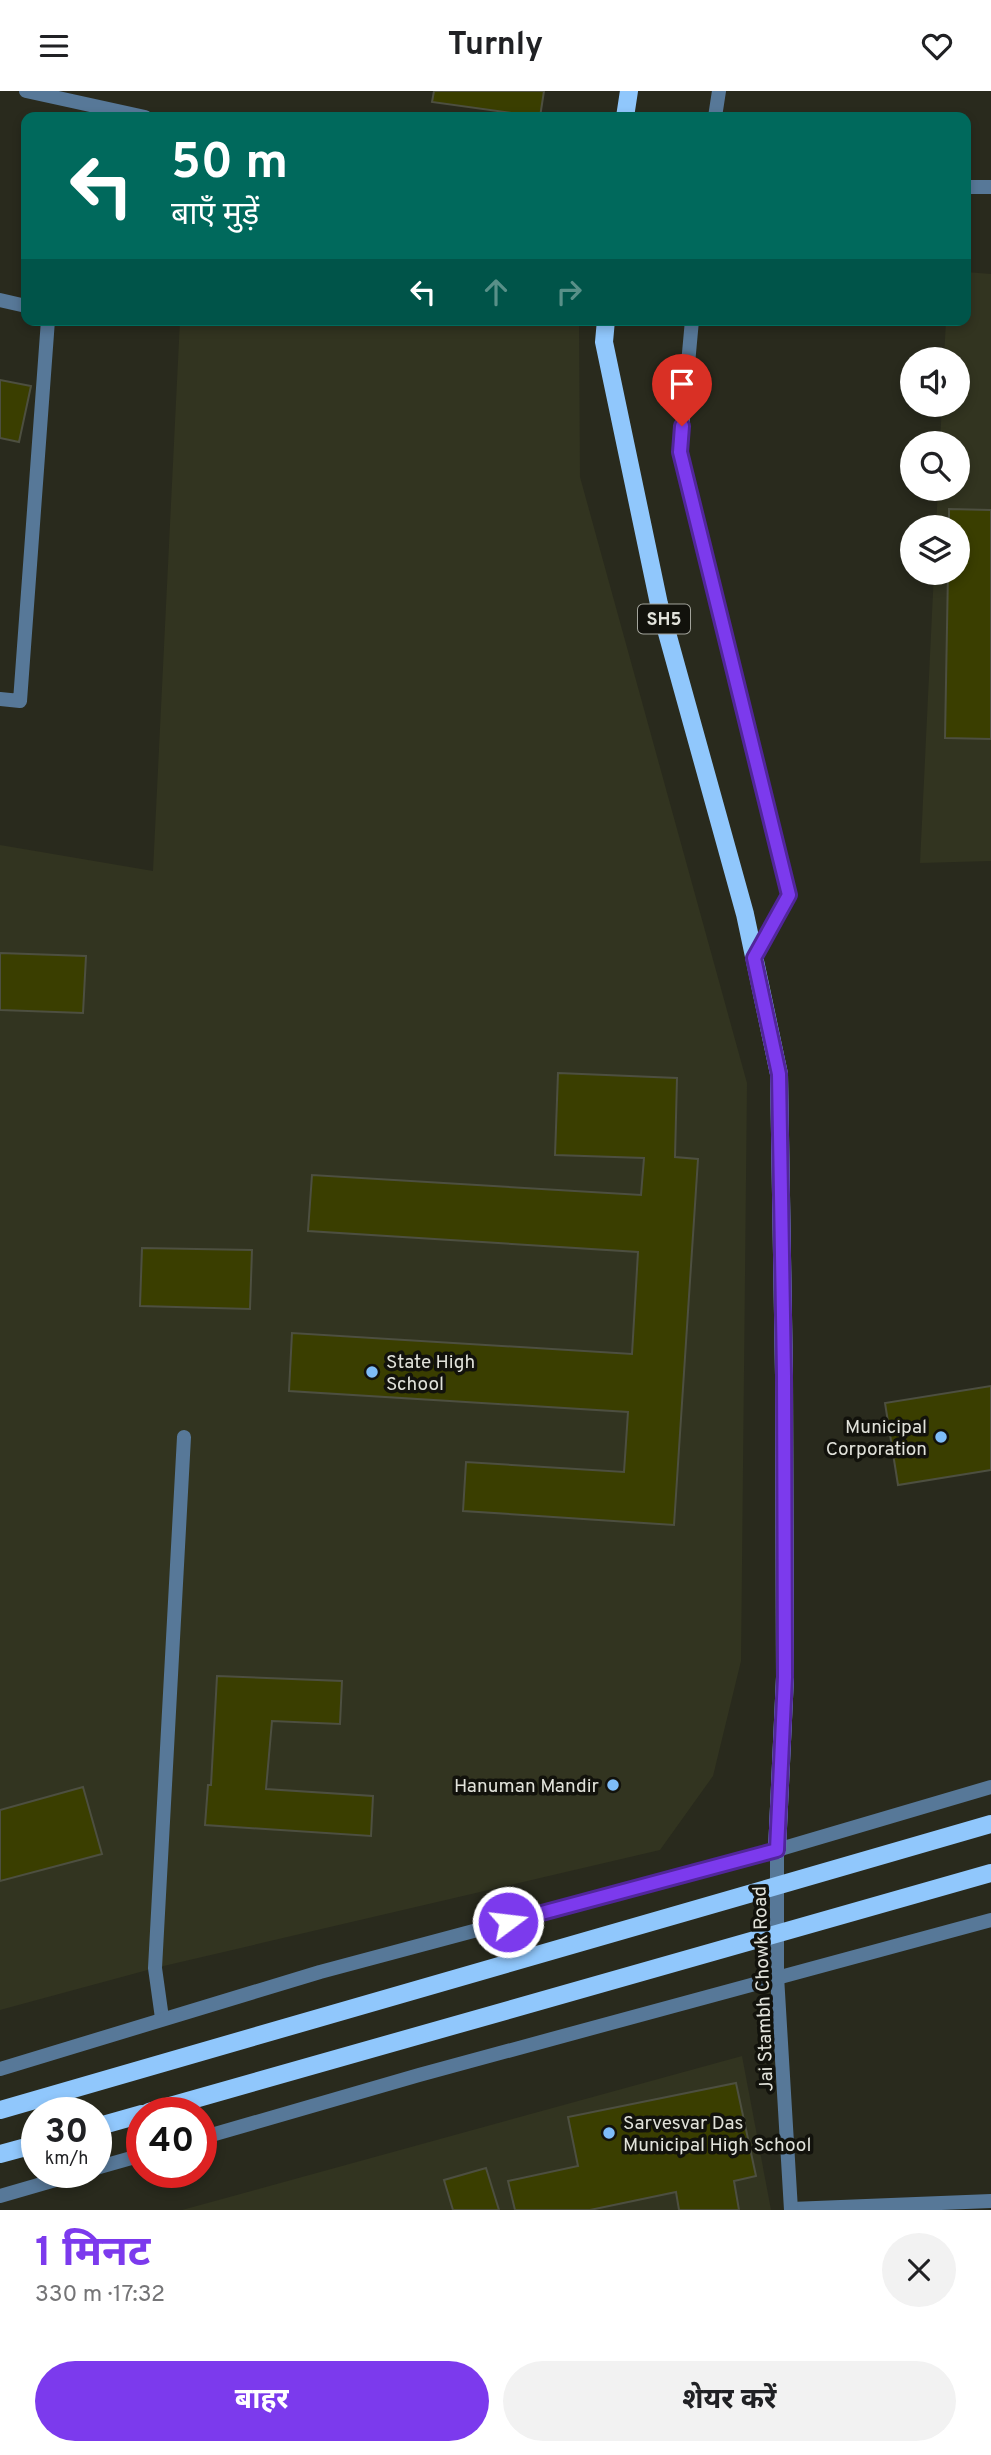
<!DOCTYPE html>
<html lang="hi">
<head>
<meta charset="utf-8">
<style>
	:root { --surface:#fff; --page:#f2f2f2; --text:#202124; --muted:#757577; --accent:#7c3aed }
	body { margin:0; font-family:Overpass,"Noto Sans Devanagari",sans-serif; background:var(--page); color:var(--text); height:100vh; display:flex; flex-direction:column; font-size:26px; white-space:nowrap }
	* { box-sizing:border-box; margin:0 }
	p { font-size:23px; color:var(--muted) }
	.icon { flex:none; width:38px; height:38px; fill:none; stroke:currentColor; stroke-width:2; stroke-linecap:round; stroke-linejoin:round }
	.map { position:relative; height:2119px; overflow:hidden }
	.side { display:flex; flex-direction:column; background:var(--surface); flex:1 }
	.side>* { flex:none }
	.hud { position:absolute; left:21px; top:21px; width:950px; height:214px; border-radius:14px; box-shadow:0 4px 10px #0003; background:#00695c; color:#fff; overflow:hidden }
	.tools { position:absolute; left:900px; top:256px; display:grid; gap:14px }
	.tools a { display:grid; place-items:center; width:70px; height:70px; border-radius:50%; background:var(--surface); box-shadow:0 4px 10px #0003; font-size:35px }
	.speed { position:absolute; left:21px; top:2006px; display:flex; gap:14px; font-size:35px; font-weight:700; text-align:center }
	.speed>* { display:grid; place-content:center; width:91px; height:91px; border-radius:50%; background:var(--surface); box-shadow:0 4px 10px #0003; line-height:1 }
	.speed small { font-size:18px; font-weight:400 }
	.speed .limit { border:10px solid #d22; background:#fff; color:#111 }
	.pin { position:absolute; display:grid; place-items:center; width:60px; height:60px; color:#fff; margin:-72px -30px; border-radius:50% 50% 50% 0; rotate:-45deg; box-shadow:0 0 7px #0007 }
	.pin .icon { rotate:45deg }
	.me { position:absolute; width:77px; margin:-38px; rotate:75deg; stroke-linejoin:round; filter:drop-shadow(0 0 5px #0008) }
	.turn { display:flex; align-items:center; gap:24px; height:147px; padding:0 35px; font-size:32px }
	.turn .icon { width:91px; height:91px; stroke-width:2.5 }
	.turn b { display:block; font-size:49px; line-height:60px }
	.lanes { display:flex; align-items:center; height:66px; padding:0 35px; background:#0003; justify-content:center; gap:35px; direction:ltr }
	.lanes .off { opacity:.35 }
	.round { display:grid; place-items:center; flex:none; width:74px; height:74px; border-radius:37px; background:var(--page) }
	.head { display:flex; align-items:center; justify-content:space-between; height:119px; padding:0 35px }
	h1 { font-size:42px; font-weight:700; line-height:52px; color:var(--accent) }
	.cta { display:flex; gap:14px; margin-top:auto; padding:14px 35px }
	.cta a { flex:1; height:80px; border-radius:42px; background:var(--accent); color:#fff; font-size:28px; font-weight:700; line-height:80px; text-align:center }
	.cta a+a { background:var(--page); color:var(--text) }
	header { display:flex; justify-content:space-between; align-items:center; height:91px; padding:0 35px; background:var(--surface); font-size:32px; font-weight:700 }
	.map>svg:first-child { display:block }
	.built { fill:#323420 }
	.building { fill:#3a3e00; stroke:#4d4f40; stroke-width:2 }
	.lines { fill:none; stroke-linecap:round; stroke-linejoin:round }
	.service { stroke:#577898; stroke-width:14 }
	.minor { stroke:#577898; stroke-width:14 }
	.tertiary { stroke:#577898; stroke-width:14 }
	.primary { stroke:#90c7fc; stroke-width:18 }
	.route-casing { stroke:#51269a; stroke-width:18 }
	.route { stroke:#7c3aed; stroke-width:12 }
	.poi-dot { fill:#7ebdf9; stroke:#12120c; stroke-width:2.5 }
	.labels { text-anchor:middle; stroke-width:7; stroke-linejoin:round; paint-order:stroke }
	.shield { fill:#12120c; stroke:#a3a49c; stroke-width:2 }
	.shield-label { font-size:18px; font-weight:bold; fill:#e1e2da }
	.poi-label { font-size:19px; fill:#e1e2da; stroke:#12120c; text-anchor:start }
	.street-label { font-size:19px; fill:#e1e2da; stroke:#12120c }
</style>
</head>
<body>
<header><svg class="icon" aria-label="menu" viewBox="0 0 24 24"><path d="M4 6h16M4 12h16M4 18h16"/></svg>Turnly<svg class="icon" aria-label="heart" viewBox="0 0 24 24"><path d="M12 20l-8-8c-3-5 5-10 8-4 3-6 11-1 8 4z"/></svg></header>
<div class="map">
<svg width="991" height="2119" viewBox="0 0 991 2119">
	<rect width="100%" height="100%" fill="#292a1d"/>
	<g class="built">
		<polygon points="966,181 991,183 991,770 920,772 934,481 957,481 957,436 936,436 938,397 957,397 957,352 940,352 942,313 957,313 957,268 944,268 946,229 966,229"/>
		<polygon points="180,229 579,229 580,386 747,992 741,1570 713,1685 660,1759 155,1877 0,1919 0,754 153,780"/>
		<polygon points="742,1965 771,2119 182,2119"/>
	</g>
	<g class="building">
		<polygon points="434,0 544,0 540,26 432,11"/>
		<polygon points="0,289 31,295 19,351 0,347"/>
		<polygon points="949,418 991,419 991,648 945,647 948,481 957,481 957,436 949,436"/>
		<polygon points="0,862 86,865 83,922 0,919"/>
		<polygon points="558,982 677,987 675,1066 698,1068 674,1434 463,1420 466,1371 624,1381 628,1321 289,1300 292,1242 632,1263 638,1161 308,1140 312,1084 641,1104 644,1067 555,1064"/>
		<polygon points="142,1157 252,1159 250,1218 140,1215"/>
		<polygon points="991,1295 991,1379 898,1394 885,1312"/>
		<polygon points="217,1585 342,1590 340,1633 272,1630 266,1698 373,1705 371,1745 205,1734 208,1694 211,1694"/>
		<polygon points="83,1696 102,1763 0,1790 0,1719"/>
		<polygon points="736,1992 756,2085 734,2090 739,2119 679,2119 676,2101 590,2119 515,2119 508,2090 578,2075 568,2026"/>
		<polygon points="486,2077 499,2119 453,2119 444,2089"/>
	</g>
	<g class="lines">
		<polyline class="service" points="162,1927 155,1877 184,1346"/>
		<g class="minor">
			<polyline points="26,0 145,26"/>
			<polyline points="715,26 719,0"/>
			<polyline points="966,96 991,96"/>
			<polyline points="0,209 26,215"/>
			<polyline points="692,229 680,361 789,804 754,867"/>
			<polyline points="0,608 20,610 48,229"/>
			<polyline points="791,2118 991,2110"/>
		</g>
		<g class="tertiary">
			<polyline points="777,1759 777,1885 791,2119"/>
			<polyline points="0,1978 320,1881 777,1759 991,1696"/>
			<polyline points="201,2047 419,1984 991,1829"/>
			<polyline points="96,2077 142,2064"/>
			<polyline points="0,2105 83,2081"/>
		</g>
		<g class="primary">
			<polyline points="625,26 629,0"/>
			<polyline points="606,229 604,251 659,513 745,823 779,983 784,1284 785,1586 777,1759"/>
			<polyline points="0,2019 991,1733"/>
			<polyline points="149,2021 991,1782"/>
			<polyline points="96,2036 142,2023"/>
			<polyline points="0,2063 37,2053"/>
		</g>
	</g>
	<g class="lines">
		<g class="route-casing">
			<polyline id="route" points="508,1831 777,1759 785,1586 784,1284 779,983 754,867 789,804 680,361 682,335"/>
		</g>
		<use href="#route" class="route"/>
	</g>
	<g class="poi-dot">
		<circle cx="372" cy="1281" r="7"/>
		<circle cx="941" cy="1346" r="7"/>
		<circle cx="613" cy="1694" r="7"/>
		<circle cx="609" cy="2042" r="7"/>
	</g>
	<g class="labels">
		<rect class="shield" x="638" y="513.5" width="52" height="29" rx="5"/>
		<g class="shield-label">
			<text x="664" y="534">SH5</text>
		</g>
		<g class="poi-label">
			<text x="386" y="1277">State High<tspan x="386" dy="22">School</tspan></text>
			<text x="927" y="1342" text-anchor="end">Municipal<tspan x="927" dy="22">Corporation</tspan></text>
			<text x="599" y="1701" text-anchor="end">Hanuman Mandir</text>
			<text x="623" y="2038">Sarvesvar Das<tspan x="623" dy="22">Municipal High School</tspan></text>
		</g>
		<g class="street-label">
			<text transform="translate(762 1898) rotate(-92)" y="7">Jai Stambh Chowk Road</text>
		</g>
	</g>
</svg>
<div class="tools">
<a><svg class="icon" aria-label="sound" viewBox="0 0 24 24"><path d="M4 9h4l5-4v14l-5-4H4zM17 9q2 3 0 6"/></svg></a>
<a><svg class="icon" aria-label="search" viewBox="0 0 24 24"><circle cx="10" cy="10" r="6"/><path d="M15 15l6 6"/></svg></a>
<a><svg class="icon" aria-label="layers" viewBox="0 0 24 24"><path d="M12 4l9 5-9 5-9-5zM3 14l9 5 9-5"/></svg></a>
</div>
<div class="speed"><div>30<small>km/h</small></div><div class="limit">40</div></div>
<div class="pin" style="left:682px;top:335px;background:#d93025"><svg class="icon" aria-label="arrive" viewBox="0 0 24 24"><path d="M6 21V4h12l-3 4 3 4H6"/></svg></div>
<svg class="me" style="left:508px;top:1831px" viewBox="-20 -20 40 40"><circle r="17" fill="#7c3aed" stroke="#fff" stroke-width="3"/><path d="M0-11L8 9 0 5-8 9z" fill="#fff"/></svg>
<div class="hud">
<div class="turn"><svg class="icon" aria-label="left" viewBox="0 0 24 24"><path d="M17 20v-9H6M10 6l-5 5 5 5"/></svg><div><b>50 m</b>बाएँ मुड़ें</div></div>
<div class="lanes"><svg class="icon" aria-label="left" viewBox="0 0 24 24"><path d="M17 20v-9H6M10 6l-5 5 5 5"/></svg><svg class="icon off" aria-label="ahead" viewBox="0 0 24 24"><path d="M12 20V5M6 11l6-6 6 6"/></svg><svg class="icon off" aria-label="right" viewBox="0 0 24 24"><path d="M7 20v-9h11M14 6l5 5-5 5"/></svg></div>
</div>
</div>
<section class="side">
<div class="head"><div><h1>1 मिनट</h1><p>330 m · 17:32</p></div><a class="round"><svg class="icon" aria-label="close" viewBox="0 0 24 24"><path d="M6 6l12 12M18 6L6 18"/></svg></a></div>
<div class="cta"><a>बाहर</a><a>शेयर करें</a></div>
</section>
</body>
</html>
